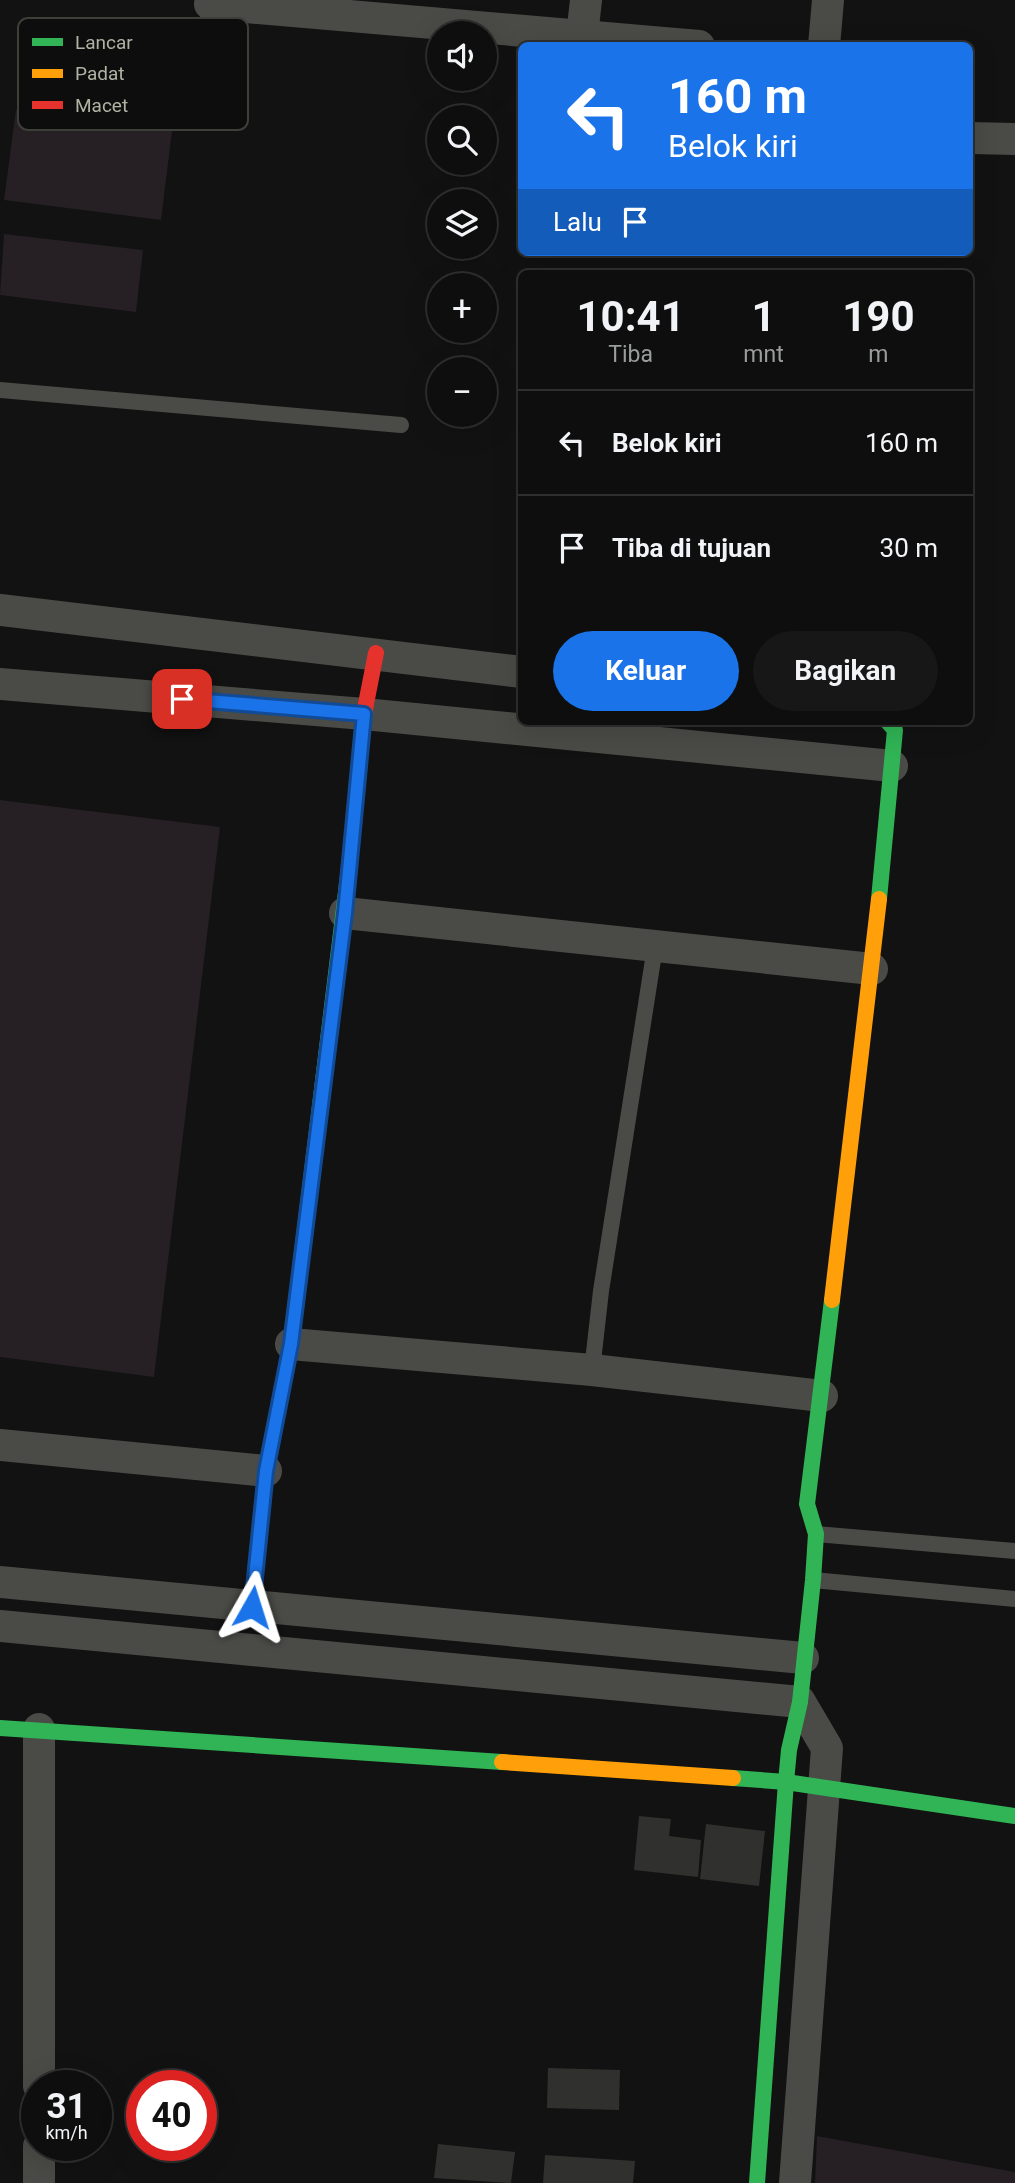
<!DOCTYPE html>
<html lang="id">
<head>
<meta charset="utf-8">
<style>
	:root { --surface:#0d0e0d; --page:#161716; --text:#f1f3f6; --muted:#9a9c9d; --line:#2d2e2e; --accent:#1a73e8 }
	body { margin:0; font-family:Roboto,sans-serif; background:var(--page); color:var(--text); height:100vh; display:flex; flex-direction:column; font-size:26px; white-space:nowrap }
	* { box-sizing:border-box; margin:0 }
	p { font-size:23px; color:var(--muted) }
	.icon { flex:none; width:38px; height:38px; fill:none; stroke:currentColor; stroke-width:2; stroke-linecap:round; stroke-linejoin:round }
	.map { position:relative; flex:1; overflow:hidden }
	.sheet { position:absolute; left:518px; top:270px; width:455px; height:455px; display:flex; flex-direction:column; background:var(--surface); border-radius:10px; box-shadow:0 7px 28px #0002,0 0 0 2px var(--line) }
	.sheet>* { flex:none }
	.hud { position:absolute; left:518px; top:42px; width:455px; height:214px; border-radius:10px; box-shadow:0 7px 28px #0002,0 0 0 2px var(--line); background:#1a73e8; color:#fff; overflow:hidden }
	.controls { position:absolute; left:427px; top:21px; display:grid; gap:14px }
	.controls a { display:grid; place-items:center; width:70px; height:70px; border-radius:50%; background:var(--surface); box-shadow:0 7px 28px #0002,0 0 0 2px var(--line); font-size:35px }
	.speed { position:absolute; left:21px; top:2070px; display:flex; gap:14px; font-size:35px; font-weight:700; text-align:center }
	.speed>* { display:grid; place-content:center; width:91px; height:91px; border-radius:50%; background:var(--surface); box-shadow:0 7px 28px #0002,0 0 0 2px var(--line); line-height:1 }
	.speed small { font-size:18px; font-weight:400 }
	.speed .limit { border:10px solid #d22; background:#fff; color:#111 }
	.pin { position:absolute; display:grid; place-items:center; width:60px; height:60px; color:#fff; margin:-30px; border-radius:14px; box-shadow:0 4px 10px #0006 }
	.me { position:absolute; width:77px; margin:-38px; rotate:6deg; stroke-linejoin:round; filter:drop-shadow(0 0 5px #0008) }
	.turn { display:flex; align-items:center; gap:24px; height:147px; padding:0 35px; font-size:32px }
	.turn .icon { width:91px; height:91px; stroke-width:2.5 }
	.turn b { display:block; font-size:49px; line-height:60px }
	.then { display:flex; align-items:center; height:66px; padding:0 35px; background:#0003; gap:14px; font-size:26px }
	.eta { display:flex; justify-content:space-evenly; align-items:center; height:119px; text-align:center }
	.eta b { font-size:42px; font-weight:700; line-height:49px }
	.primary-button { display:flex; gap:14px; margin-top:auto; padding:14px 35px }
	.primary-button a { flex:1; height:80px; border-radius:42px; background:var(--accent); color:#fff; font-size:28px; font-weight:700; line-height:80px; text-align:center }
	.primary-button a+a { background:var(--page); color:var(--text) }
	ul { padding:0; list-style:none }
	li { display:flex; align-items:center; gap:21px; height:105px; padding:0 35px; border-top:2px solid var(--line) }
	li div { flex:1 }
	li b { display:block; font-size:26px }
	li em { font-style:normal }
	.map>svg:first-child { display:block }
	.green { fill:#261f23 }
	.building { fill:#30312f }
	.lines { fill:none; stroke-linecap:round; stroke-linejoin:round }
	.lane { stroke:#4a4a46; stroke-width:16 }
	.street { stroke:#4a4a46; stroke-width:32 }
	.fast { stroke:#30b455; stroke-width:16 }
	.slow { stroke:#ff9f0a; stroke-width:16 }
	.jam { stroke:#e5322d; stroke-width:16 }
	.route-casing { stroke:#114b97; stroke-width:18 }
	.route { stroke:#1a73e8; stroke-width:12 }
	.key { fill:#0c0d0c; stroke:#3d3f39; stroke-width:2 }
	.key-label { font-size:19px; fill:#b0b2a3 }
</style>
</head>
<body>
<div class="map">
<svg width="1015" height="2183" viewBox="0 0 1015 2183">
	<rect width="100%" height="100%" fill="#111211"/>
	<g class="green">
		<polygon points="16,110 172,131 161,220 4,200"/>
		<polygon points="4,234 143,250 136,312 0,295"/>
		<polygon points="0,800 220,827 154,1377 0,1357"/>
		<polygon points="817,2136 1015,2172 1015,2183 815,2183"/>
	</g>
	<g class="building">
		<polygon points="639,1816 671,1819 669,1836 701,1840 698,1877 634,1870"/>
		<polygon points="706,1824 765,1831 759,1886 700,1879"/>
		<polygon points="548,2068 620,2070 619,2110 547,2108"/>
		<polygon points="438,2144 515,2152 511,2183 434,2178"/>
		<polygon points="545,2155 635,2161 633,2183 543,2183"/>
	</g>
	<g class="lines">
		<g class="lane">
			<polyline points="0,390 401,425"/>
			<polyline points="592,1370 601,1291 655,947"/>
			<polyline points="816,1534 1015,1551"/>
			<polyline points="813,1580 1015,1599"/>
		</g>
		<g class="street">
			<polyline points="210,4 699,46"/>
			<polyline points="582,36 586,0"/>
			<polyline points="824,46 828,0"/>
			<polyline points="970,138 1015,139"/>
			<polyline points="0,610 522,672"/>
			<polyline points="0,684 364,714 892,766"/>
			<polyline points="345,913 872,969"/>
			<polyline points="291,1344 592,1370 822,1396"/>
			<polyline points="0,1445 266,1471"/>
			<polyline points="0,1582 803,1658"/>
			<polyline points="0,1626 800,1702 827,1748 795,2183"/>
			<polyline points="39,1729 39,2086"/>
			<polyline points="39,2146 39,2183"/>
		</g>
		<g class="fast">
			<polyline points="879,899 895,730 887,721"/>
			<polyline points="252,1607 266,1471 291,1344 350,859"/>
			<polyline points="0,1728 502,1762"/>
			<polyline points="733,1778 786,1782 1015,1816"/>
			<polyline points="757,2183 786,1782 789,1750 800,1702 813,1580 816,1534 807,1504 832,1300"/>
		</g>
		<g class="slow">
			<polyline points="832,1300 879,899"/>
			<polyline points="502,1762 733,1778"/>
		</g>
		<polyline class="jam" points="350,859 364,714 376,653"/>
	</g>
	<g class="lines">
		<g class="route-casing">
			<polyline id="route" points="182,699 364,714 345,913 291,1344 266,1471 252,1607"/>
		</g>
		<use href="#route" class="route"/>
	</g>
	<rect x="18" y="18" width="230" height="112" rx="10" class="key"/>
	<rect x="32" y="38" width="31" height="8" fill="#30b455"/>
	<rect x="32" y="69" width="31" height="9" fill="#ff9f0a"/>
	<rect x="32" y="101" width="31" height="8" fill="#e5322d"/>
	<g class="key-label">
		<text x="75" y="49">Lancar</text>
		<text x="75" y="80">Padat</text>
		<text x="75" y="112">Macet</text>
	</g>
</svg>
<div class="controls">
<a><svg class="icon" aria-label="sound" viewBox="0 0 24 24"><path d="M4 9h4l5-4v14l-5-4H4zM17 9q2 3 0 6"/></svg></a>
<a><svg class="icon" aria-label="search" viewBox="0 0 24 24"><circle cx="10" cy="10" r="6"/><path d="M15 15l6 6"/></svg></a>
<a><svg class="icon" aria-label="layers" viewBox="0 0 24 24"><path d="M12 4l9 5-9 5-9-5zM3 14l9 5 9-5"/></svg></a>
<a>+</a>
<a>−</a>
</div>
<div class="speed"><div>31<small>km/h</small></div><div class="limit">40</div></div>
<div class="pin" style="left:182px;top:699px;background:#d93025"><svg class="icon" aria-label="arrive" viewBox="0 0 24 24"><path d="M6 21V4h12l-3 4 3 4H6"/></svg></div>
<svg class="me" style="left:252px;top:1607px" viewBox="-20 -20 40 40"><path d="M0-17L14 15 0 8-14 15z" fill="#1a73e8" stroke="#fff" stroke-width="4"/></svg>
<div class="hud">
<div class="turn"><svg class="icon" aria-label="left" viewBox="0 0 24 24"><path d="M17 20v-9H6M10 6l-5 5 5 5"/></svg><div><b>160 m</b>Belok kiri</div></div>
<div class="then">Lalu<svg class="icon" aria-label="arrive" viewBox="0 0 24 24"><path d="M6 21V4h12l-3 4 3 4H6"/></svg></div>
</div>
<section class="sheet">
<div class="eta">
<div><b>10:41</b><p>Tiba</p></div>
<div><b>1</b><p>mnt</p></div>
<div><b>190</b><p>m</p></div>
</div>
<ul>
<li><svg class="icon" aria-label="left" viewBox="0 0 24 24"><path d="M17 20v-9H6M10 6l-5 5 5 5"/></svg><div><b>Belok kiri</b></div><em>160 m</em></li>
<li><svg class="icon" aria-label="arrive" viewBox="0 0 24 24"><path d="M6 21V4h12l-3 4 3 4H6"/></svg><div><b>Tiba di tujuan</b></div><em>30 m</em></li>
</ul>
<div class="primary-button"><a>Keluar</a><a>Bagikan</a></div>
</section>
</div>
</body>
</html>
